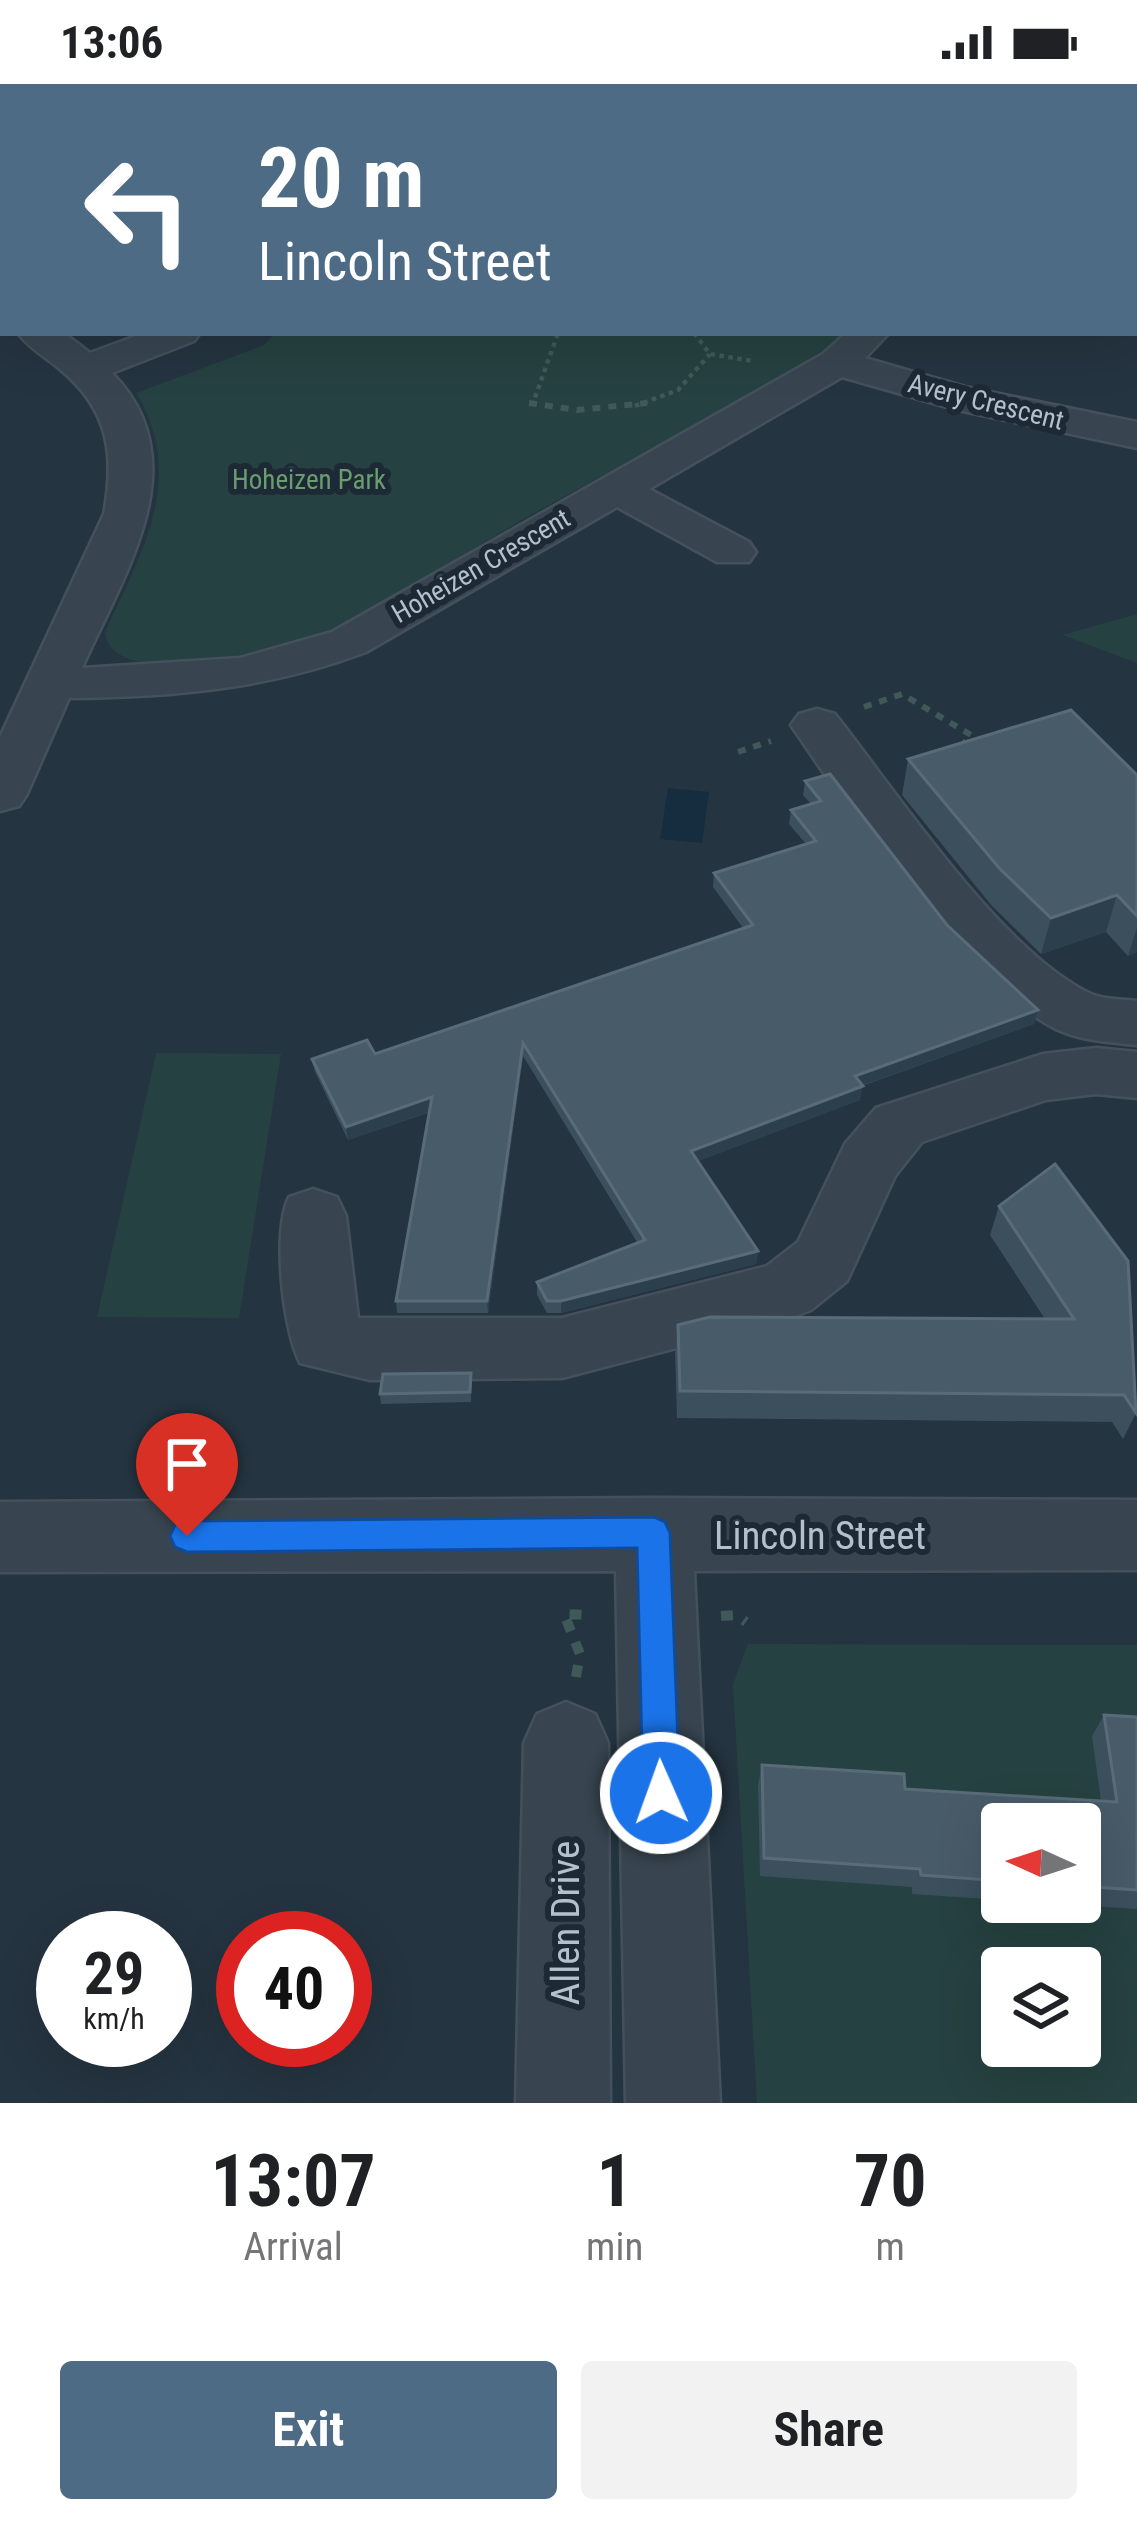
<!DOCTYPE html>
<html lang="en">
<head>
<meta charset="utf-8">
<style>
	:root { --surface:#fff; --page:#f2f2f2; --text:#202124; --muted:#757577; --accent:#4e6b86 }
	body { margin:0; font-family:"Roboto Condensed",sans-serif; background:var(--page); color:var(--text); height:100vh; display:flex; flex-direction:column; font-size:45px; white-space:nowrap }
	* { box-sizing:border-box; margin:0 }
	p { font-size:39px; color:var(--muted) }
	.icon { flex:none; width:66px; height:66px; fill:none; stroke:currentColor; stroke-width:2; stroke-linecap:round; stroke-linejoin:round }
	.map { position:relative; height:2019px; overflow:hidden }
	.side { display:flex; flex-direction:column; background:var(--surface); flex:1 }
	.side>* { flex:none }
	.banner { position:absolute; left:0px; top:0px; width:1137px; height:252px; box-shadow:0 12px 48px #0002; background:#4e6b86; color:#fff; overflow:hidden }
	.needle { width:78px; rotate:273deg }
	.fabs { position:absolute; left:981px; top:1719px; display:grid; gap:24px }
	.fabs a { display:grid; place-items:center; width:120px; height:120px; border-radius:12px; background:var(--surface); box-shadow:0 12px 48px #0002; font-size:60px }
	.speed { position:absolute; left:36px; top:1827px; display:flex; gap:24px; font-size:60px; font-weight:700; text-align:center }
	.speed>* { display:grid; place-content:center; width:156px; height:156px; border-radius:50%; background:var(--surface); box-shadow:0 12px 48px #0002; line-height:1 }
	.speed small { font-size:30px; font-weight:400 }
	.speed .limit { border:18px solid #d22; background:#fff; color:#111 }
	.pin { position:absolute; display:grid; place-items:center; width:102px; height:102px; color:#fff; margin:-123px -51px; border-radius:50% 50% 50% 0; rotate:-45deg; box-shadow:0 0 12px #0007 }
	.pin .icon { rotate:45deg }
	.me { position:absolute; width:132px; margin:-66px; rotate:358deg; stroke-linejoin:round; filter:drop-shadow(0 0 9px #0008) }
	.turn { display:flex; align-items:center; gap:42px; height:252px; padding:0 60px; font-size:54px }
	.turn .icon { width:156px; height:156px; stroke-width:2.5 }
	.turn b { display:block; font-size:84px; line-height:102px }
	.eta { display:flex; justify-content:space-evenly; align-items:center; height:204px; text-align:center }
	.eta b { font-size:72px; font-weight:700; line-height:84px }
	.cta { display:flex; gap:24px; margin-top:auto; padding:24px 60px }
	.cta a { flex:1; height:138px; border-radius:12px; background:var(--accent); color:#fff; font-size:48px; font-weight:700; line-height:138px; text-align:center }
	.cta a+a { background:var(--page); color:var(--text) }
	.status { display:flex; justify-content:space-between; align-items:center; height:84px; padding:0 60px; background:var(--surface); direction:ltr }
	.status svg { height:33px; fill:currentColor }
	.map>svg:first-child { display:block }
	.green { fill:#264141; fill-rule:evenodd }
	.water { fill:#162d3f }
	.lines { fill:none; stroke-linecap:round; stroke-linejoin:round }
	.minor-casing { stroke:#44515c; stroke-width:5 }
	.path-far2 { stroke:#3f5958; stroke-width:4.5; stroke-dasharray:4.5 4.5; stroke-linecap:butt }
	.path-far1 { stroke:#3f5958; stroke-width:6; stroke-dasharray:8 8; stroke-linecap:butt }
	.path { stroke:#3f5958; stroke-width:10; stroke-dasharray:12 12; stroke-linecap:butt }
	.minor { fill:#384550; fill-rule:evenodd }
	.wall { fill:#3b4f5d }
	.shaded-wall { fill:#2c3f4d }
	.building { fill:#485b69; stroke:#596b78; stroke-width:3 }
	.route { fill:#1a73e8; stroke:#114b97; stroke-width:3 }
	.labels { text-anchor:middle; stroke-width:12; stroke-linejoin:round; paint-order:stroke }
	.far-street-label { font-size:27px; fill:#b4c0cb; stroke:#1d2a35 }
	.far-park-label { font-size:27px; fill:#6a9d6f; stroke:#1d2a35 }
	.near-street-label { font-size:39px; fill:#b4c0cb; stroke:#1d2a35 }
</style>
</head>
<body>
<div class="status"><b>13:06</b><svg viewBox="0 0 49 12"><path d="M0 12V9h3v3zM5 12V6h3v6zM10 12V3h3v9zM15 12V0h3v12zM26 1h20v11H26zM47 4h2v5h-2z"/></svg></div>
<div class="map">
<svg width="1137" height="2019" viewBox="0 0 1137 2019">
	<rect width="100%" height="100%" fill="#243440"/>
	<g class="green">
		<path d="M275 249H846C812 285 766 305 723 328 658 363 593 396 529 432 452 474 379 530 297 560 262 574 109 605 105 548 142 468 187 393 136 309L264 261Z"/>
		<polygon points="1137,530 1137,579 1062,551"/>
		<polygon points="156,969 281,970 239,1234 97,1233"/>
		<path d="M748 1560 1137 1561V2019H757L733 1600ZM1002 1740H1080V1818H1002ZM1002 1884H1080V1962H1002Z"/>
	</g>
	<polygon class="water" points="668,704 709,708 702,759 660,755"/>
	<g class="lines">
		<g class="minor-casing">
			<g id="minor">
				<polygon points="265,0 301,0 263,3"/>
				<polygon points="431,0 510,0 429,3"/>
				<polygon points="891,0 923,0 925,3 893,3"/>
				<polygon points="1137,0 1137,20 1134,20 1134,3 1124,3"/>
				<rect x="1134" y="132" width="3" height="22"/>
				<polygon points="3,144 3,168 0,169 0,145"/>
				<path d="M18 249H64L90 269 144 249H200L194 257 112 289C200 378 123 491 82 584L240 574 332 548 823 270 846 249H889L865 274 965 303 1137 338V364L958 326 842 293 649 405 749 458 756 468 749 478H717L617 423 366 568C269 605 172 613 69 614L27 710 19 722 0 727V653L104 430C115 371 109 326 61 286 47 274 29 264 18 249Z"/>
				<path d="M817 625 835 630C897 709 1003 869 1091 910 1105 916 1122 915 1137 917V961C1110 958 1081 957 1056 945 964 899 850 728 791 641L799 630Z"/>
				<path d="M1096 964 1137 968V1014L1096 1010 1046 1016 922 1058 895 1092 847 1197 811 1226 787 1235 562 1294 370 1296 300 1279C283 1245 272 1147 289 1113L313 1105 337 1113 346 1132 358 1234H562L767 1182 798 1158 845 1060 876 1024 1043 970Z"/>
				<polygon points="654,1414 1137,1416 1137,1486 694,1487 720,2019 626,2019 616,1487 0,1488 0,1418"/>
				<polygon points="566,1618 595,1630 608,1659 610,2019 516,2019 524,1659 537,1630"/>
			</g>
		</g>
		<g class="path-far2">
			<polyline points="694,249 710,270 753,277"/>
			<polyline points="532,322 558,249"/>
			<polyline points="635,322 678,306 710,270"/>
		</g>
		<g class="path-far1">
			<polyline points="529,319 577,326 647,319"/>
			<polyline points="864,623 902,610 971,651 958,666"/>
			<polyline points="738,668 771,657"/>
		</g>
		<g class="path">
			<polyline points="721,1532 736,1531 746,1538"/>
			<polyline points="576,1593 580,1570 564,1530 592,1531"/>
		</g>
		<use href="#minor" class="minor"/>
	</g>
	<g class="wall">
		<polygon points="908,675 1137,691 1137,868 1128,872 1106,848 1041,870 991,821 902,711"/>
		<polygon points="805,697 947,841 1038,926 1034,940 862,1002 860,1016 698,1077 758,1167 756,1180 561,1229 547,1229 537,1211 537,1198 637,1158 523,972 488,1229 397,1229 396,1217 430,1028 348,1056 315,988 312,975 375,970 743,844 713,803 714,789 806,760 789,740 791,726 811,720 803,711"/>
		<polygon points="999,1122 1136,1329 1123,1355 1112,1338 677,1334 675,1269 678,1241 1045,1235 990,1151"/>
		<polygon points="471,1289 471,1318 381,1320 380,1310"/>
		<polygon points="1104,1631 1137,1633 1137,1825 1033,1818 1080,1818 1080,1740 1002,1740 1002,1816 912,1810 912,1803 760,1792 758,1701 762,1681 905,1705 1101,1717 1092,1652"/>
	</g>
	<g class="shaded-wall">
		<polygon points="1117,811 1106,848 1041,870 1051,834"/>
		<polygon points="1137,844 1137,868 1128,872"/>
		<polygon points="1038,926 1034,940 852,1005 855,992"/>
		<polygon points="523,959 523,972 488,1229 487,1217"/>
		<polygon points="863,1002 860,1016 690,1080 691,1067"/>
		<polygon points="432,1013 434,1026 348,1056 346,1043"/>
		<polygon points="758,1167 756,1180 561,1229 561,1217"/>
	</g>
	<g class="building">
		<polygon points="1071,626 1137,691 1137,832 1117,811 1051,834 1000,785 908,675"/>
		<polygon points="830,690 947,841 1038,926 855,992 863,1002 691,1067 758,1167 561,1217 547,1217 537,1198 645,1156 523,959 487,1217 396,1217 432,1013 346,1043 312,975 367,956 375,970 753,841 714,789 816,757 791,726 821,717 805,697"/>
		<polygon points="1055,1080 1128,1177 1136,1329 1124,1311 680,1307 678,1241 710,1233 1074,1235 999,1122"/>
		<polygon points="471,1289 470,1308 380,1310 383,1290"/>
		<polygon points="1104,1631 1137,1633 1137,1806 1080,1802 1080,1740 1002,1740 1002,1797 921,1791 920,1785 764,1774 762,1681 904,1690 905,1705 1117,1718"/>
	</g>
	<polygon class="route" points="654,1433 665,1438 670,1449 680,1709 674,1722 661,1727 648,1722 643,1709 637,1464 187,1468 175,1463 170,1452 175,1441 187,1437"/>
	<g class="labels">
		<g class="far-street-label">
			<text transform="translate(986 318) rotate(14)" y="9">Avery Crescent</text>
			<text transform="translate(481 482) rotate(-30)" y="9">Hoheizen Crescent</text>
		</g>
		<g class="far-park-label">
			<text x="309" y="405">Hoheizen Park</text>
		</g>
		<g class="near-street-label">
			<text x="820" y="1465">Lincoln Street</text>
			<text transform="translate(565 1839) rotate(-90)" y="14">Allen Drive</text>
		</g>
	</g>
</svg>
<div class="fabs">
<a><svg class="needle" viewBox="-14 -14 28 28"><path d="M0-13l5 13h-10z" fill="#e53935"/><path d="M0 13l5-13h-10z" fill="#757577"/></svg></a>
<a><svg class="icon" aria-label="layers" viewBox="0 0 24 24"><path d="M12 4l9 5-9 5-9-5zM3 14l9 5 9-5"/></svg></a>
</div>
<div class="speed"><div>29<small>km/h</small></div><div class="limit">40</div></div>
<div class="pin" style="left:187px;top:1452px;background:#d93025"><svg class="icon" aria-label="arrive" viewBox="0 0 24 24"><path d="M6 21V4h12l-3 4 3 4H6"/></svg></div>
<svg class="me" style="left:661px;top:1709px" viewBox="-20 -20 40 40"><circle r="17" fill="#1a73e8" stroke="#fff" stroke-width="3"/><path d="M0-11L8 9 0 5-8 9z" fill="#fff"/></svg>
<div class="banner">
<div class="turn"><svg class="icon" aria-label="left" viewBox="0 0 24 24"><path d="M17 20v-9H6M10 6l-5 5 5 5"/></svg><div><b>20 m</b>Lincoln Street</div></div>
</div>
</div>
<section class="side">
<div class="eta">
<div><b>13:07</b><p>Arrival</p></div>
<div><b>1</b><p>min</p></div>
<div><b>70</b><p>m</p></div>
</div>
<div class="cta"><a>Exit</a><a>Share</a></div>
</section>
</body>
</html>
